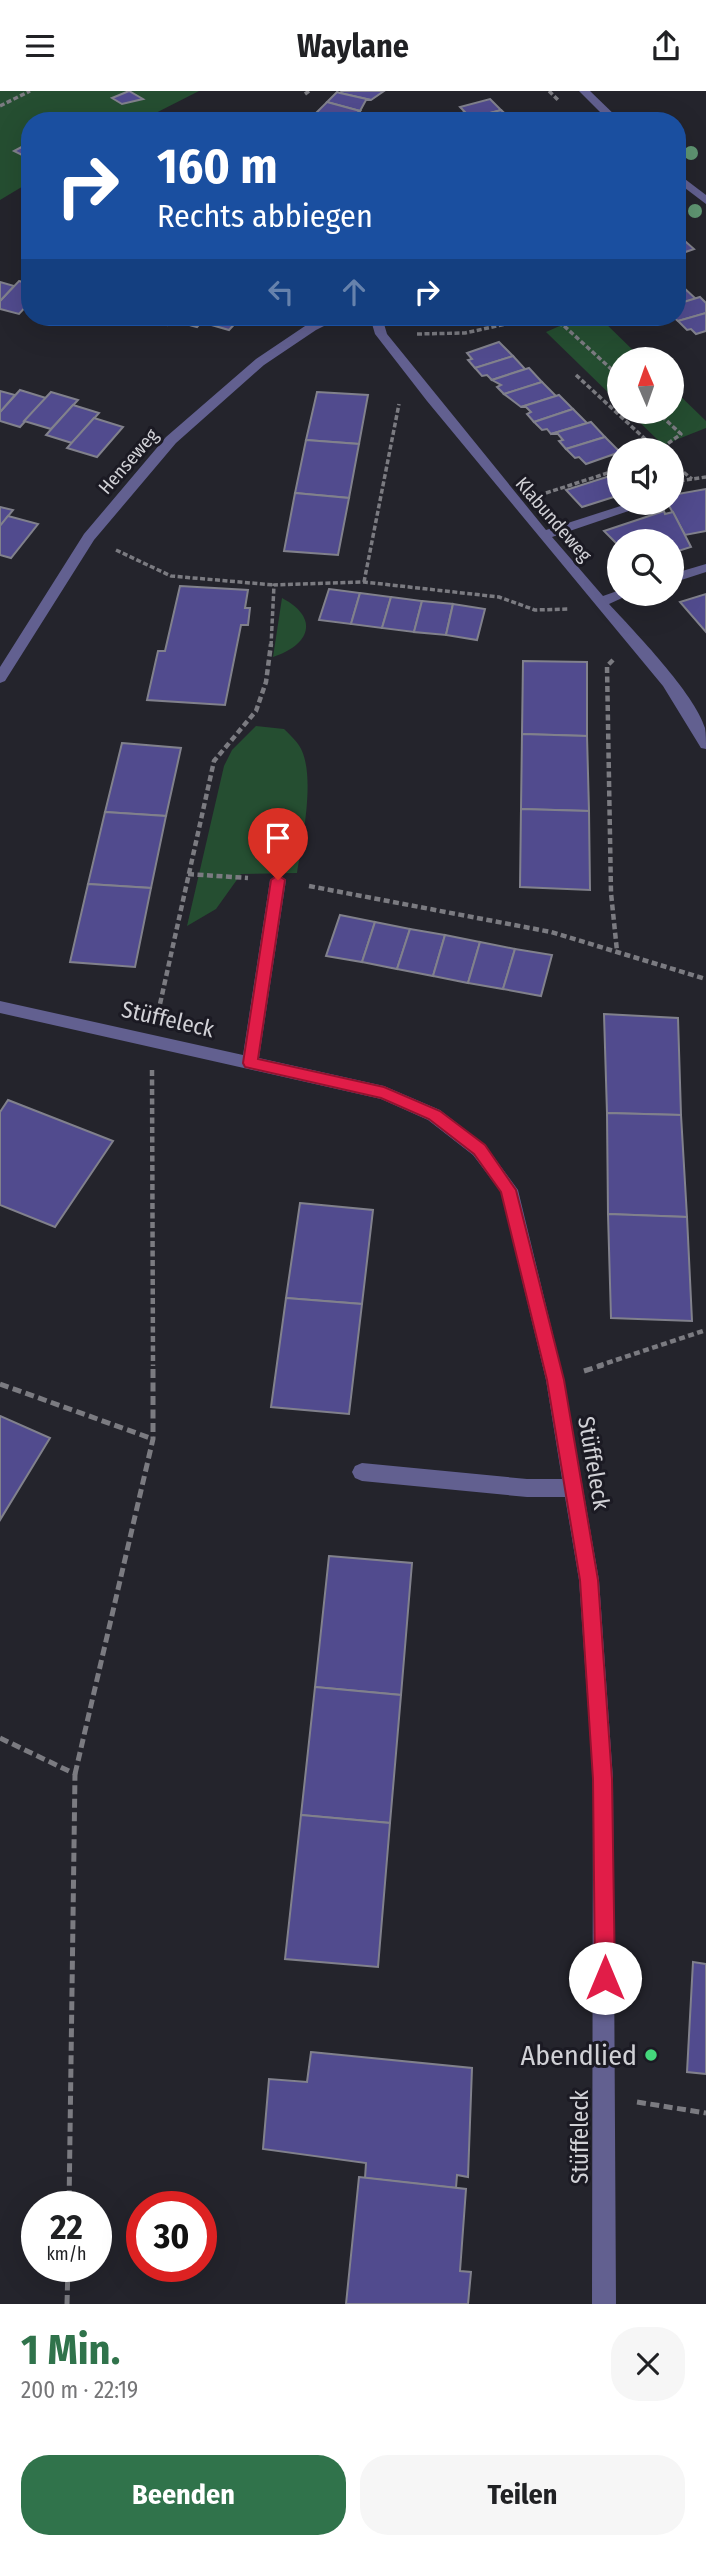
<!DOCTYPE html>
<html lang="de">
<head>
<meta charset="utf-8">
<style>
	:root { --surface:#fff; --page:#f6f6f6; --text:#202124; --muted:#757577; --accent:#30734b }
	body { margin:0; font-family:"Fira Sans Condensed",sans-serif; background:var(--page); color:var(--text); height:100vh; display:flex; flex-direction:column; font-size:26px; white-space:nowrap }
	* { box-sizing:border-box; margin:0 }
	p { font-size:23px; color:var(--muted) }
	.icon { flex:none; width:38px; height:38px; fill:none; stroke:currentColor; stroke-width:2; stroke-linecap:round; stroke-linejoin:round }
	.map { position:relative; height:2213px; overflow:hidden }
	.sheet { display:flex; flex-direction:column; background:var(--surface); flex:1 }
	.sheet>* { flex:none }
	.hud { position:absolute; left:21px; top:21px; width:665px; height:214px; border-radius:28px; box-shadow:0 7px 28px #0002; background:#1a4fa0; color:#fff; overflow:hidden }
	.needle { width:46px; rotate:358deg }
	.fabs { position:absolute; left:607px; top:256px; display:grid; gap:14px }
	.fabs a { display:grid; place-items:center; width:77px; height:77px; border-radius:50%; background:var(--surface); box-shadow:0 7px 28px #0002; font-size:35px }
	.speed { position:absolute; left:21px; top:2100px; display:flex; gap:14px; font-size:35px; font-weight:700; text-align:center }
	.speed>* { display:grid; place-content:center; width:91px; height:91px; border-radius:50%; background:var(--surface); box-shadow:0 7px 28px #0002; line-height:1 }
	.speed small { font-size:18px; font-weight:400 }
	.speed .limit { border:10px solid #d22; background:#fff; color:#111 }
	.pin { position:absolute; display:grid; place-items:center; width:60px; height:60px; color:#fff; margin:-72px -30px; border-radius:50% 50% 50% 0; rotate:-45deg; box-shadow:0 0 7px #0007 }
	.pin .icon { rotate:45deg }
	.me { position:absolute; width:77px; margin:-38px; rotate:0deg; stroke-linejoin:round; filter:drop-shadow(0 0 5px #0008) }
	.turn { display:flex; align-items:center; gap:24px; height:147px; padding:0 21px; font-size:32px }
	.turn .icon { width:91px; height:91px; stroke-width:2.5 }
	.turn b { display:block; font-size:49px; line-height:60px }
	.lanes { display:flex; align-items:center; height:66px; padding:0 21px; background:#0003; justify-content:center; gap:35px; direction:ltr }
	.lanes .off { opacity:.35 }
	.round { display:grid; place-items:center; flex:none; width:74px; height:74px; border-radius:28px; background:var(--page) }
	.overview { display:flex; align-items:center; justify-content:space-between; height:119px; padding:0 21px }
	h1 { font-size:42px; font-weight:700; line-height:52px; color:var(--accent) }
	.cta { display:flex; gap:14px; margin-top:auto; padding:14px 21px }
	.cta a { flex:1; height:80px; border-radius:28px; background:var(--accent); color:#fff; font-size:28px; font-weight:700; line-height:80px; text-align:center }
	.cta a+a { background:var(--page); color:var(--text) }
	header { display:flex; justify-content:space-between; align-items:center; height:91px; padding:0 21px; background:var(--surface); font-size:32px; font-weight:700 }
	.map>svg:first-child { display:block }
	.green { fill:#254e31 }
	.building { fill:#514b8e; stroke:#81818c; stroke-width:2 }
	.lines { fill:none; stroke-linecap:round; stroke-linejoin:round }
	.path-far2 { stroke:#7b7b81; stroke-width:3.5; stroke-dasharray:5 2.5; stroke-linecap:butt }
	.path-far1 { stroke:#7b7b81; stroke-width:4.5; stroke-dasharray:6 3.5; stroke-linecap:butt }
	.path { stroke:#7b7b81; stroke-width:5; stroke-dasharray:9 4.5; stroke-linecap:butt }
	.minor { fill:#626090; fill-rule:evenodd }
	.tree { fill:#5f9572 }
	.route { fill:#e11d48; stroke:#92132f; stroke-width:2 }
	.poi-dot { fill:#44d77b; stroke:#1b1a23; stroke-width:2.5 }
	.labels { text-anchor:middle; stroke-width:6; stroke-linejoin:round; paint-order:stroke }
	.far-street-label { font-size:19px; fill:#d1d1d6; stroke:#1b1a23 }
	.street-label { font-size:23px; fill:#d1d1d6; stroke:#1b1a23 }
	.near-poi-label { font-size:28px; fill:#d1d1d6; stroke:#1b1a23; text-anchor:end }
</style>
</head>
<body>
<header><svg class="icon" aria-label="menu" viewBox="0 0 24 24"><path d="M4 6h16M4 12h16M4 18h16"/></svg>Waylane<svg class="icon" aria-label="share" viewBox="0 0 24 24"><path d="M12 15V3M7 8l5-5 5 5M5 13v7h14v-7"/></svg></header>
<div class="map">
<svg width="706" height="2213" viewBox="0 0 706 2213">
	<rect width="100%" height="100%" fill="#24242c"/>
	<g class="green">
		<polygon points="0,0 199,0 140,30 30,30 30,91 0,109"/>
		<polygon points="580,226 599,226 642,268 620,268 619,312 546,241"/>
		<polygon points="672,297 706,330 706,337 663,354 628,320 672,320"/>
		<path d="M282 507C320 527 310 554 273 566Z"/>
		<path d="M256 635 284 638C290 644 299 652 302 660 315 690 302 750 297 782L241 783 216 818 187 835 224 675 232 659Z"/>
	</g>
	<g class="building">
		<polygon points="129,0 143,8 122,13 112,7"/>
		<polygon points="342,0 384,0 371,9 340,2"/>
		<polygon points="337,1 340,2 371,9 366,9 360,20 327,11"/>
		<polygon points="490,8 501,19 468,28 462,22 465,21 460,16"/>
		<polygon points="327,11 360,20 346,30 316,22"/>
		<polygon points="501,19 511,28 468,28"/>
		<polygon points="29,52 28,67 14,60"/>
		<polygon points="677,143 694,158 677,164"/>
		<polygon points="19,190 30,193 30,211 19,223 0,218 0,210"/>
		<polygon points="0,191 14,195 0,210"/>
		<polygon points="683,196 696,208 677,213 677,198"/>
		<polygon points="700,206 706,212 706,222 678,230 673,226 677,226 677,213"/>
		<polygon points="706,222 706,240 696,243 691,238 687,239 678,230"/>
		<polygon points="143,226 174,226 167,234"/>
		<polygon points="174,226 206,226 197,236 171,229"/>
		<polygon points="206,226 241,226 229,239 201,231"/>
		<polygon points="499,251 513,265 475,277 468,269 472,268 467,262"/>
		<polygon points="513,265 525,278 492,289 487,284 482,285 475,277"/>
		<polygon points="529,277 542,291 504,303 497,296 501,294 492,289"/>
		<polygon points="542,291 556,305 521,316 504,303"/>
		<polygon points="20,299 46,307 20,336 0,330 0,321"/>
		<polygon points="0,300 15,304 0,321"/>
		<polygon points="51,301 78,309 51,338 24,330"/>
		<polygon points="317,301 368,304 359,353 306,349"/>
		<polygon points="559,304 573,318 534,331 527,323 531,321 526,316 521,316"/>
		<polygon points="73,314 99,322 72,352 46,344"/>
		<polygon points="573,318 587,332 551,343 547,338 542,339 534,331"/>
		<polygon points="94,327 123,336 97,366 67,357"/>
		<polygon points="591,331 605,346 566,358 559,350 563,349 558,343 551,343"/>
		<polygon points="605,346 620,361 586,373 579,366 575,367 566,358"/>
		<polygon points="306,349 359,353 349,407 295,402"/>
		<polygon points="619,382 620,404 582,416 566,399"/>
		<polygon points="706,398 706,440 685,444 667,411 672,411 672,404"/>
		<polygon points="295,402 349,407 338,464 284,460"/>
		<polygon points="0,416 13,419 0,435"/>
		<polygon points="664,420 665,423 673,421 691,456 672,462 672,450 620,450 620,456 604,440"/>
		<polygon points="8,425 38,433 11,467 0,464 0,435"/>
		<polygon points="180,495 248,499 245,517 250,517 248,534 241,534 225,614 147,609 158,560 165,560"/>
		<polygon points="329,498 360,502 351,533 319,529"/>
		<polygon points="360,502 391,506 382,537 351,533"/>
		<polygon points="706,503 706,541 680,511"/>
		<polygon points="391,506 422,510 414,541 382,537"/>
		<polygon points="422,510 453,513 446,544 414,541"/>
		<polygon points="453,513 485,518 477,549 446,544"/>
		<polygon points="523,570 587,571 587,645 522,643"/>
		<polygon points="522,643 587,645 589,720 521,718"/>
		<polygon points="122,652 181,657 166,725 105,721"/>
		<polygon points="521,718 589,720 590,799 520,796"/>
		<polygon points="105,721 166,725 151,797 88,793"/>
		<polygon points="88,793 151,797 135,876 70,871"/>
		<polygon points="340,824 375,831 362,871 326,865"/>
		<polygon points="375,831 410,838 397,878 362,871"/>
		<polygon points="410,838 445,844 433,885 397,878"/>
		<polygon points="445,844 480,851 468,892 433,885"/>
		<polygon points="480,851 515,858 503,898 468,892"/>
		<polygon points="515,858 552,864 541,905 503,898"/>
		<polygon points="604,923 678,927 681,1024 607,1022"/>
		<polygon points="8,1009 113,1050 55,1136 0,1114 0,1021"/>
		<polygon points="607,1022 681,1024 687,1126 608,1123"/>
		<polygon points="300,1112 373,1119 362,1213 286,1207"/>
		<polygon points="608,1123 687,1126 692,1230 611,1227"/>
		<polygon points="286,1207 362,1213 349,1323 271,1316"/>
		<polygon points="0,1325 50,1347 0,1429"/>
		<polygon points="329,1465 412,1472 401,1604 315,1596"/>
		<polygon points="315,1596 401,1604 390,1732 301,1724"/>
		<polygon points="301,1724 390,1732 378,1876 285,1868"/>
		<polygon points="693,1871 706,1873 706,1983 687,1981"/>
		<polygon points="311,1961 472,1977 468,2086 457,2084 456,2097 365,2087 366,2072 263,2058 269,1988 307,1991"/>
		<polygon points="359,2086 466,2098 460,2180 471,2181 468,2213 346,2213"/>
	</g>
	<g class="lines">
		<g class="path-far2">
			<polyline points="549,0 558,9"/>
			<polyline points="305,3 309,0"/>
			<polyline points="0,15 30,0"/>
			<polyline points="417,243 465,242 533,227 563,234 620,286"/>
			<polyline points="576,284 657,359"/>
			<polyline points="656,320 681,343 659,359"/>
			<polyline points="672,372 692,388"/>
			<polyline points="672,391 706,386"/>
			<polyline points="546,402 620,378"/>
			<polyline points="116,459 171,485 274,494"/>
			<polyline points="364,491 399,313"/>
			<polyline points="271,555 274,494 364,491 499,506 535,519 569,518"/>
		</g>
		<g class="path-far1">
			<polyline points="613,569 607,575 611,802 617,860"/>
			<polyline points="188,783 248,787"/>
			<polyline points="309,795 551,841 706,888"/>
			<polyline points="158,922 214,670 256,620 266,591 271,553"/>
			<polyline points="152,979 153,1275"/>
			<polyline points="598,1275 706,1239"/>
		</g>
		<g class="path">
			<polyline points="584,1280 603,1274"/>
			<polyline points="0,1293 153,1348"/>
			<polyline points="0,1647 75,1683 69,2116"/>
			<polyline points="75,1683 153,1348 153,1274"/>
			<polyline points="637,2011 706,2022"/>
			<polyline points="67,2213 68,2175"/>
		</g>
		<g class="minor">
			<polygon points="579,0 590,0 621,30 609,30"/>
			<polygon points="677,82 706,104 706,113 677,91"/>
			<polygon points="326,226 342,226 316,239 264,274 176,352 94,449 5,590 0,592 0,576 84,443 166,346 256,268 308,233"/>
			<path d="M370 226H382L387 243 546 439 633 411H655L552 446 603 505 620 499V502H633L609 513C634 540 695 603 705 637 706 643 706 651 706 658L701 657 663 595 427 310 375 243Z"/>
			<polygon points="706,473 706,481 672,492 672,483"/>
			<polygon points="278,783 286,789 259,967 384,995 440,1019 485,1054 518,1099 564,1289 599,1489 613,1688 616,2213 592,2213 593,1688 579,1489 565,1406 527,1406 362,1390 355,1387 352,1381 355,1375 362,1372 527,1388 562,1388 546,1289 501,1101 473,1064 428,1029 381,1008 0,922 0,910 243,964 270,789"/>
		</g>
	</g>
	<g class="tree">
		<circle cx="691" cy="62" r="7"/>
		<circle cx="695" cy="120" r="7"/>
	</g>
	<polygon class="route" points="278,784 285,789 258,968 384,996 440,1020 485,1054 516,1099 564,1289 598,1489 612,1688 615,1887 612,1894 605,1897 598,1894 595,1887 593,1688 580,1489 547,1289 501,1101 474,1063 429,1028 381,1007 245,976 243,972 271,789"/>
	<circle class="poi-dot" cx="651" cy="1964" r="7"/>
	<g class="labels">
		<g class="far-street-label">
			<text transform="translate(128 370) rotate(-49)" y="7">Henseweg</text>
			<text transform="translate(554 428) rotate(49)" y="7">Klabundeweg</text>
		</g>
		<g class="street-label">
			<text transform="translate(168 928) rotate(13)" y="8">Stüffeleck</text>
			<text transform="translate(594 1372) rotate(80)" y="8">Stüffeleck</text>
			<text transform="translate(580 2046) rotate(-90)" y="8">Stüffeleck</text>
		</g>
		<g class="near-poi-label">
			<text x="637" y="1974">Abendlied</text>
		</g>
	</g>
</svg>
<div class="fabs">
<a><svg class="needle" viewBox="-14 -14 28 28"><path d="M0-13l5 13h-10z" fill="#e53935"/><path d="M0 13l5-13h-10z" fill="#757577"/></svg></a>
<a><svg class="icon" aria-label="sound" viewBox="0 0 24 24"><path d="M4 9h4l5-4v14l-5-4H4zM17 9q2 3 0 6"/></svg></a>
<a><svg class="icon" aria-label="search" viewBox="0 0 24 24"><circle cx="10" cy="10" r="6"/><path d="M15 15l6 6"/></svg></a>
</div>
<div class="speed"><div>22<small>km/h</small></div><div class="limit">30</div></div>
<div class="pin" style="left:278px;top:789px;background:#d93025"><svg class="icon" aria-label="arrive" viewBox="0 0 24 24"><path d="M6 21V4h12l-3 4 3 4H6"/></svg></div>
<svg class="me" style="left:605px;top:1887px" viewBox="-20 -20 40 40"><circle r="19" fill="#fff"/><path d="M0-13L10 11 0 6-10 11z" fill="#e11d48"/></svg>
<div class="hud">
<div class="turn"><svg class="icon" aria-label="right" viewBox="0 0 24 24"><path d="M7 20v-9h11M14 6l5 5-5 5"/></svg><div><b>160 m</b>Rechts abbiegen</div></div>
<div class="lanes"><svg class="icon off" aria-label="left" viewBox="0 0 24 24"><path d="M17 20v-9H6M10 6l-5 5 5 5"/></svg><svg class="icon off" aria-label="ahead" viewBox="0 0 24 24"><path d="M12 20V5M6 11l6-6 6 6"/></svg><svg class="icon" aria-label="right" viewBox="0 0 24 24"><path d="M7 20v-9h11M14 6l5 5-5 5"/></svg></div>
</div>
</div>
<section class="sheet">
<div class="overview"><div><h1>1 Min.</h1><p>200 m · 22:19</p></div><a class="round"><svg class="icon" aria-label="close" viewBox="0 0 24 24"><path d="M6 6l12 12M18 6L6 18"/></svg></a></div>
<div class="cta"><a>Beenden</a><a>Teilen</a></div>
</section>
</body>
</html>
